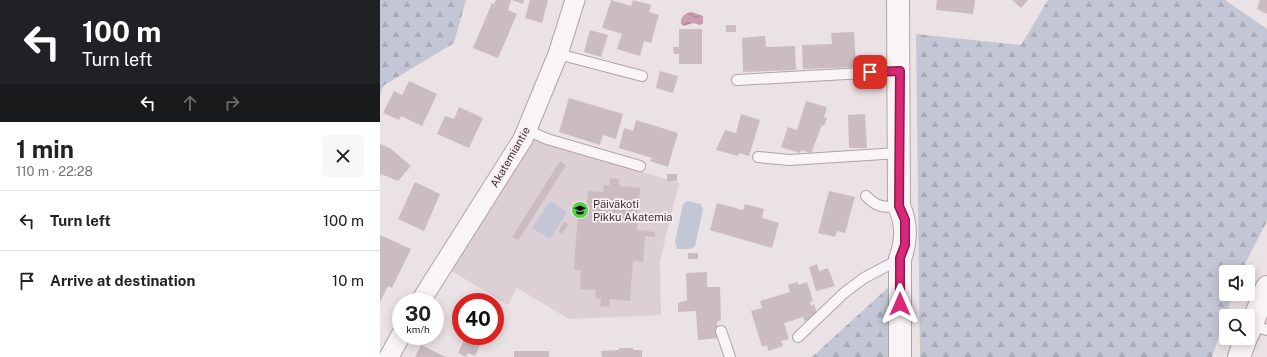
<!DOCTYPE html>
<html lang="en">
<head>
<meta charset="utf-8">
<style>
	:root { --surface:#fff; --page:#f6f6f6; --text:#222; --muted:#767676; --line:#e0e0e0 }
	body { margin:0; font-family:"Public Sans",sans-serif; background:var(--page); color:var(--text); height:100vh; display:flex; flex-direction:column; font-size:15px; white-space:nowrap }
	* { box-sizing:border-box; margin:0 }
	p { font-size:13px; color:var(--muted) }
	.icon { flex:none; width:22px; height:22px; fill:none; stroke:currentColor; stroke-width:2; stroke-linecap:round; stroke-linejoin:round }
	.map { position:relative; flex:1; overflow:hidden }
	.side { display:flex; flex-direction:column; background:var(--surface); width:380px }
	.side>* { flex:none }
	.banner { background:#202124; color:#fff; overflow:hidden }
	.buttons { position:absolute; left:839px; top:265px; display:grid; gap:8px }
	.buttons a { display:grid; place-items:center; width:36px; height:36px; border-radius:4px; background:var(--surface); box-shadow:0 2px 10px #0003; font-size:20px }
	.speed { position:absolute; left:12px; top:293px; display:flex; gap:8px; font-size:20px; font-weight:700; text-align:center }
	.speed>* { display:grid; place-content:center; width:52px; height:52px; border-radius:50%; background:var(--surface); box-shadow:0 2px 10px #0003; line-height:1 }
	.speed small { font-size:10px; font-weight:400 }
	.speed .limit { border:6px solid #d22; background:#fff; color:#111 }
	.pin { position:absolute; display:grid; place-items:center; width:34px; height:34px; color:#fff; margin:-17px; border-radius:8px; box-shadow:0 2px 6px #0006 }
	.me { position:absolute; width:44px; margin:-22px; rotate:0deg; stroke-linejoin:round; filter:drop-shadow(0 0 3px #0008) }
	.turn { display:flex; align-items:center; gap:14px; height:84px; padding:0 16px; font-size:18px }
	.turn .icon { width:52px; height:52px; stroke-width:2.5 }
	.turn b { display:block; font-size:28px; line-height:34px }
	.lanes { display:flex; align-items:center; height:38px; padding:0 16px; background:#0003; justify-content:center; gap:20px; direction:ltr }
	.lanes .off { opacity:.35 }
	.round { display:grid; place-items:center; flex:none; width:42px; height:42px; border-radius:4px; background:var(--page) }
	.headline { display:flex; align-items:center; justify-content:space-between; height:68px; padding:0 16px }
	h1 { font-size:24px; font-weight:700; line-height:30px }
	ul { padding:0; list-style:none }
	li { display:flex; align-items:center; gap:12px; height:60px; padding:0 16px; border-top:1px solid var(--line) }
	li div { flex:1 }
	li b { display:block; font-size:15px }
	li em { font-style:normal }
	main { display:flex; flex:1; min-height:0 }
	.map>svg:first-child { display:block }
	.built { fill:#ddd0d4 }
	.forest { fill:url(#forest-firs) }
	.garden { fill:#c3c7d5 }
	.water { fill:url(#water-waves) }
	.building { fill:#cbbcc1 }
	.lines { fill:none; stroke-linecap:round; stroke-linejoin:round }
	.service-casing { stroke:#b2a3a8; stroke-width:12 }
	.minor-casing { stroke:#b2a3a8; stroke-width:21 }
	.tertiary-casing { stroke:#b2a3a8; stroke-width:24 }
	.service { stroke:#f9f5f6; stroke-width:10 }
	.minor { stroke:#f9f5f6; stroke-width:19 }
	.tertiary { stroke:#f9f5f6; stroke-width:22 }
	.route-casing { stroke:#8e194d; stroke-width:10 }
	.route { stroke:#db2777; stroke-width:7 }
	.labels { text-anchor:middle; stroke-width:3.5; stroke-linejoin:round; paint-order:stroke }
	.street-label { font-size:11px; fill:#432a31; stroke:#f8f2f4 }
	.poi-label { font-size:11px; fill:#432a31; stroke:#f8f2f4; text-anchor:start }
</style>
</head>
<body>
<main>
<section class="side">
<div class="banner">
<div class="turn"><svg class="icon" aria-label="left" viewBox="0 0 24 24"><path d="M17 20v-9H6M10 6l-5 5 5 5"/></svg><div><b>100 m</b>Turn left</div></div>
<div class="lanes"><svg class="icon" aria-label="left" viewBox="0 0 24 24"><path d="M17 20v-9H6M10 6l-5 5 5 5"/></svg><svg class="icon off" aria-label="ahead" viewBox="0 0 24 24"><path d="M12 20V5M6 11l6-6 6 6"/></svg><svg class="icon off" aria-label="right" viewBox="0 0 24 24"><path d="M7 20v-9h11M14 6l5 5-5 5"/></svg></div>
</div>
<div class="headline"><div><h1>1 min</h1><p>110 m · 22:28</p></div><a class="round"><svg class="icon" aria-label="close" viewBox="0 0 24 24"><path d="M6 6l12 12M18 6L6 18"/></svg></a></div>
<ul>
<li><svg class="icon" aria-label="left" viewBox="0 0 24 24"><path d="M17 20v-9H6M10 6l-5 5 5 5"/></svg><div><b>Turn left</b></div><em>100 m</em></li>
<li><svg class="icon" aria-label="arrive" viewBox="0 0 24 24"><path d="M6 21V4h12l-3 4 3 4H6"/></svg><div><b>Arrive at destination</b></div><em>10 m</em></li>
</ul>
</section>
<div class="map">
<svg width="887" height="357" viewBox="0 0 887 357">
	<defs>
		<pattern id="forest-firs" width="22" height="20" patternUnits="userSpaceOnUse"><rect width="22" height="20" fill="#c3c7d5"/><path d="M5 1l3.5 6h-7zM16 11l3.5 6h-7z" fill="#a9abb7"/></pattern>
		<pattern id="water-waves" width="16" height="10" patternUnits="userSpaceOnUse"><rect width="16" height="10" fill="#cb9db0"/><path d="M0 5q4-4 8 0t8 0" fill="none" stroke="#a68090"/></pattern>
	</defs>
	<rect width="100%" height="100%" fill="#ebe2e5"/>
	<polygon class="built" points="150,138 299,183 280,261 281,315 189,319 137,288 128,305 70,270"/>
	<g class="forest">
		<polygon points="0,0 86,0 74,43 3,86 0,96"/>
		<polygon points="668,0 845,0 887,29 887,221 861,272 846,272 846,294 853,294 832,357 540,357 536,34 641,45"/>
		<polygon points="511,285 512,357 432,357"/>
	</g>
	<g class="garden">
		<polygon points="170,201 187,212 170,239 152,228"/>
		<polygon points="307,201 321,204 323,210 315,246 310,249 297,249 295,242 303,204"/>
	</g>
	<path class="water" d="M312 12 323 16V23L320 25 313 23 304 26 301 24C300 17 305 13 312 12Z"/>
	<g class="building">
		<polygon points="116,0 131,0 128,10 137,14 118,58 93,48 112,3 114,4"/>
		<polygon points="132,0 144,0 143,4"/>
		<polygon points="150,0 168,0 162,23 145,18"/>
		<polygon points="231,0 251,6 253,0 271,5 269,12 279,15 271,43 264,41 260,56 237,49 242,34 222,28"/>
		<polygon points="557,0 595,0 593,14 556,10"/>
		<polygon points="632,0 648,0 641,8"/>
		<polygon points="880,0 887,0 887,14 877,9"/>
		<rect x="346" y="25" width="10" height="7"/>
		<polygon points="299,29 322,29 322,64 299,64 299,54 294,54 293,47 299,47"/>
		<polygon points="210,30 228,35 221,57 204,52"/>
		<polygon points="474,32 476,67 423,69 422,45 452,44 451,33"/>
		<polygon points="385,36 386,47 415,46 416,70 363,72 362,38"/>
		<polygon points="280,71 298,76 293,93 276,88"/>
		<polygon points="29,81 57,94 42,126 21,116 19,120 3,113 14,91 22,95"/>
		<polygon points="189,98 243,114 236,139 223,135 220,145 179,132"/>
		<polygon points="426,101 447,107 444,117 447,118 444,126 442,125 431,153 421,150 420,153 401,147 408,127 417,130"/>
		<polygon points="79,107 103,118 89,148 57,134 65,116 74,119"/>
		<polygon points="361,114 380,120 369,156 359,153 358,156 336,150 345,130 356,133"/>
		<polygon points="485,114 487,148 469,148 468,115"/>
		<polygon points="256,120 298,133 288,167 270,161 272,158 239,148 244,128 253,131"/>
		<polygon points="0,144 10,148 31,166 18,181 1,174 0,178"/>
		<polygon points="180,161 186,165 138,241 132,237"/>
		<rect x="287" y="174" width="10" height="7"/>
		<polygon points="230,178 239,179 239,186 260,188 257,230 275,232 275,237 265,236 263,262 253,261 250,301 230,299 229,307 220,306 221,299 215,298 216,290 200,289 201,270 194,270 198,209 206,210 208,191 223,192 224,185 230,185"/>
		<polygon points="35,182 60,194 44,231 18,219"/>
		<polygon points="449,191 475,197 465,233 457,231 455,237 438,233"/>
		<polygon points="337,203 363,210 365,204 384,209 382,218 399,223 392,248 330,230"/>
		<polygon points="184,222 189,224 182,234 178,231"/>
		<polygon points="0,235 31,249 12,288 8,286 0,302"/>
		<rect x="308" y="253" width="10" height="6"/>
		<polygon points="437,264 439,271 448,268 455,286 436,291 429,267"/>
		<polygon points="327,272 327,287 340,287 341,320 337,322 338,338 318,340 316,311 298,312 298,303 307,300 306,273"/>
		<polygon points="418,282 418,285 427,282 433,301 430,302 431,306 434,304 438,317 424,321 423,317 404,323 409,339 401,341 403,346 388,351 387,345 382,347 371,311 382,308 380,301 410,292 408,285"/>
		<polygon points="81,319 81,333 75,331"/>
		<polygon points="86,336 104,336 95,356 88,353 86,357 78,353"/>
		<polygon points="41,345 66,357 35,357"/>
		<polygon points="239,348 253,348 253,350 262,350 262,357 222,357 221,351 239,350"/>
		<rect x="134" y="351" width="35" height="6"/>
	</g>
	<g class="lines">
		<g class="service-casing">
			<g id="service">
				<polyline points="178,54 262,76"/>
				<polyline points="357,80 520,71"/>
				<polyline points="147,130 167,139 260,166"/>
				<polyline points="378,157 409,160 519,153"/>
				<path d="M486 196C497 207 503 208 519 206"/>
				<polyline points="871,325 887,330"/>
				<polyline points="341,331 350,357"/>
				<polyline points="418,337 464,293 484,278 520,259"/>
			</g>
		</g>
		<g class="minor-casing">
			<g id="minor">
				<polyline points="40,302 143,139 178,54 195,0"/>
				<polyline points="9,357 21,335"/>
			</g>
		</g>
		<g class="tertiary-casing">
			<g id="tertiary">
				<path d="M518 0 519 206C527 224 527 240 520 259V357"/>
				<polyline points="868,334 887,287"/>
				<polyline points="859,357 866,338"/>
			</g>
		</g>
		<use href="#service" class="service"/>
		<use href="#minor" class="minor"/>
		<use href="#tertiary" class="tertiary"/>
	</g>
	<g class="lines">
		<g class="route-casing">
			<polyline id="route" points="490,72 520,71 519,206 525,220 525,245 520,258 520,304"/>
		</g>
		<use href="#route" class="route"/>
	</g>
	<defs>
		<g id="school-disc" transform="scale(0.9)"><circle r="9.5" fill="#52d147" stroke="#f8f2f4"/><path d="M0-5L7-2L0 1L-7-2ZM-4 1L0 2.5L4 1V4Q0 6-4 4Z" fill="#111"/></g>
	</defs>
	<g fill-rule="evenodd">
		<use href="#school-disc" x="200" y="210"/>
	</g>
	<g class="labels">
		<g class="street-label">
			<text transform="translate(130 157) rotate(-60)" y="4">Akatemiantie</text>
		</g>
		<g class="poi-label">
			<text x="213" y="208">Päiväkoti<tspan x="213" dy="13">Pikku Akatemia</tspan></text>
		</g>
	</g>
</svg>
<div class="buttons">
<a><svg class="icon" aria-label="sound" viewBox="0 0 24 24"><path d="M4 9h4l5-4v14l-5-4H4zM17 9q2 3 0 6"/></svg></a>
<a><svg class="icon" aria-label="search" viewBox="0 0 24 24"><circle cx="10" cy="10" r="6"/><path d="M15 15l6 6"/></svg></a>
</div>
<div class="speed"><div>30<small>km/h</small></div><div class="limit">40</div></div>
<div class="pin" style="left:490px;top:72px;background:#d93025"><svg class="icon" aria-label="arrive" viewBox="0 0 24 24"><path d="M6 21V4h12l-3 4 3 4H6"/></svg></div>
<svg class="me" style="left:520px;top:304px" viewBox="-20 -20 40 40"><path d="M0-17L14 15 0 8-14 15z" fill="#db2777" stroke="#fff" stroke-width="4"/></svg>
</div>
</main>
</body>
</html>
